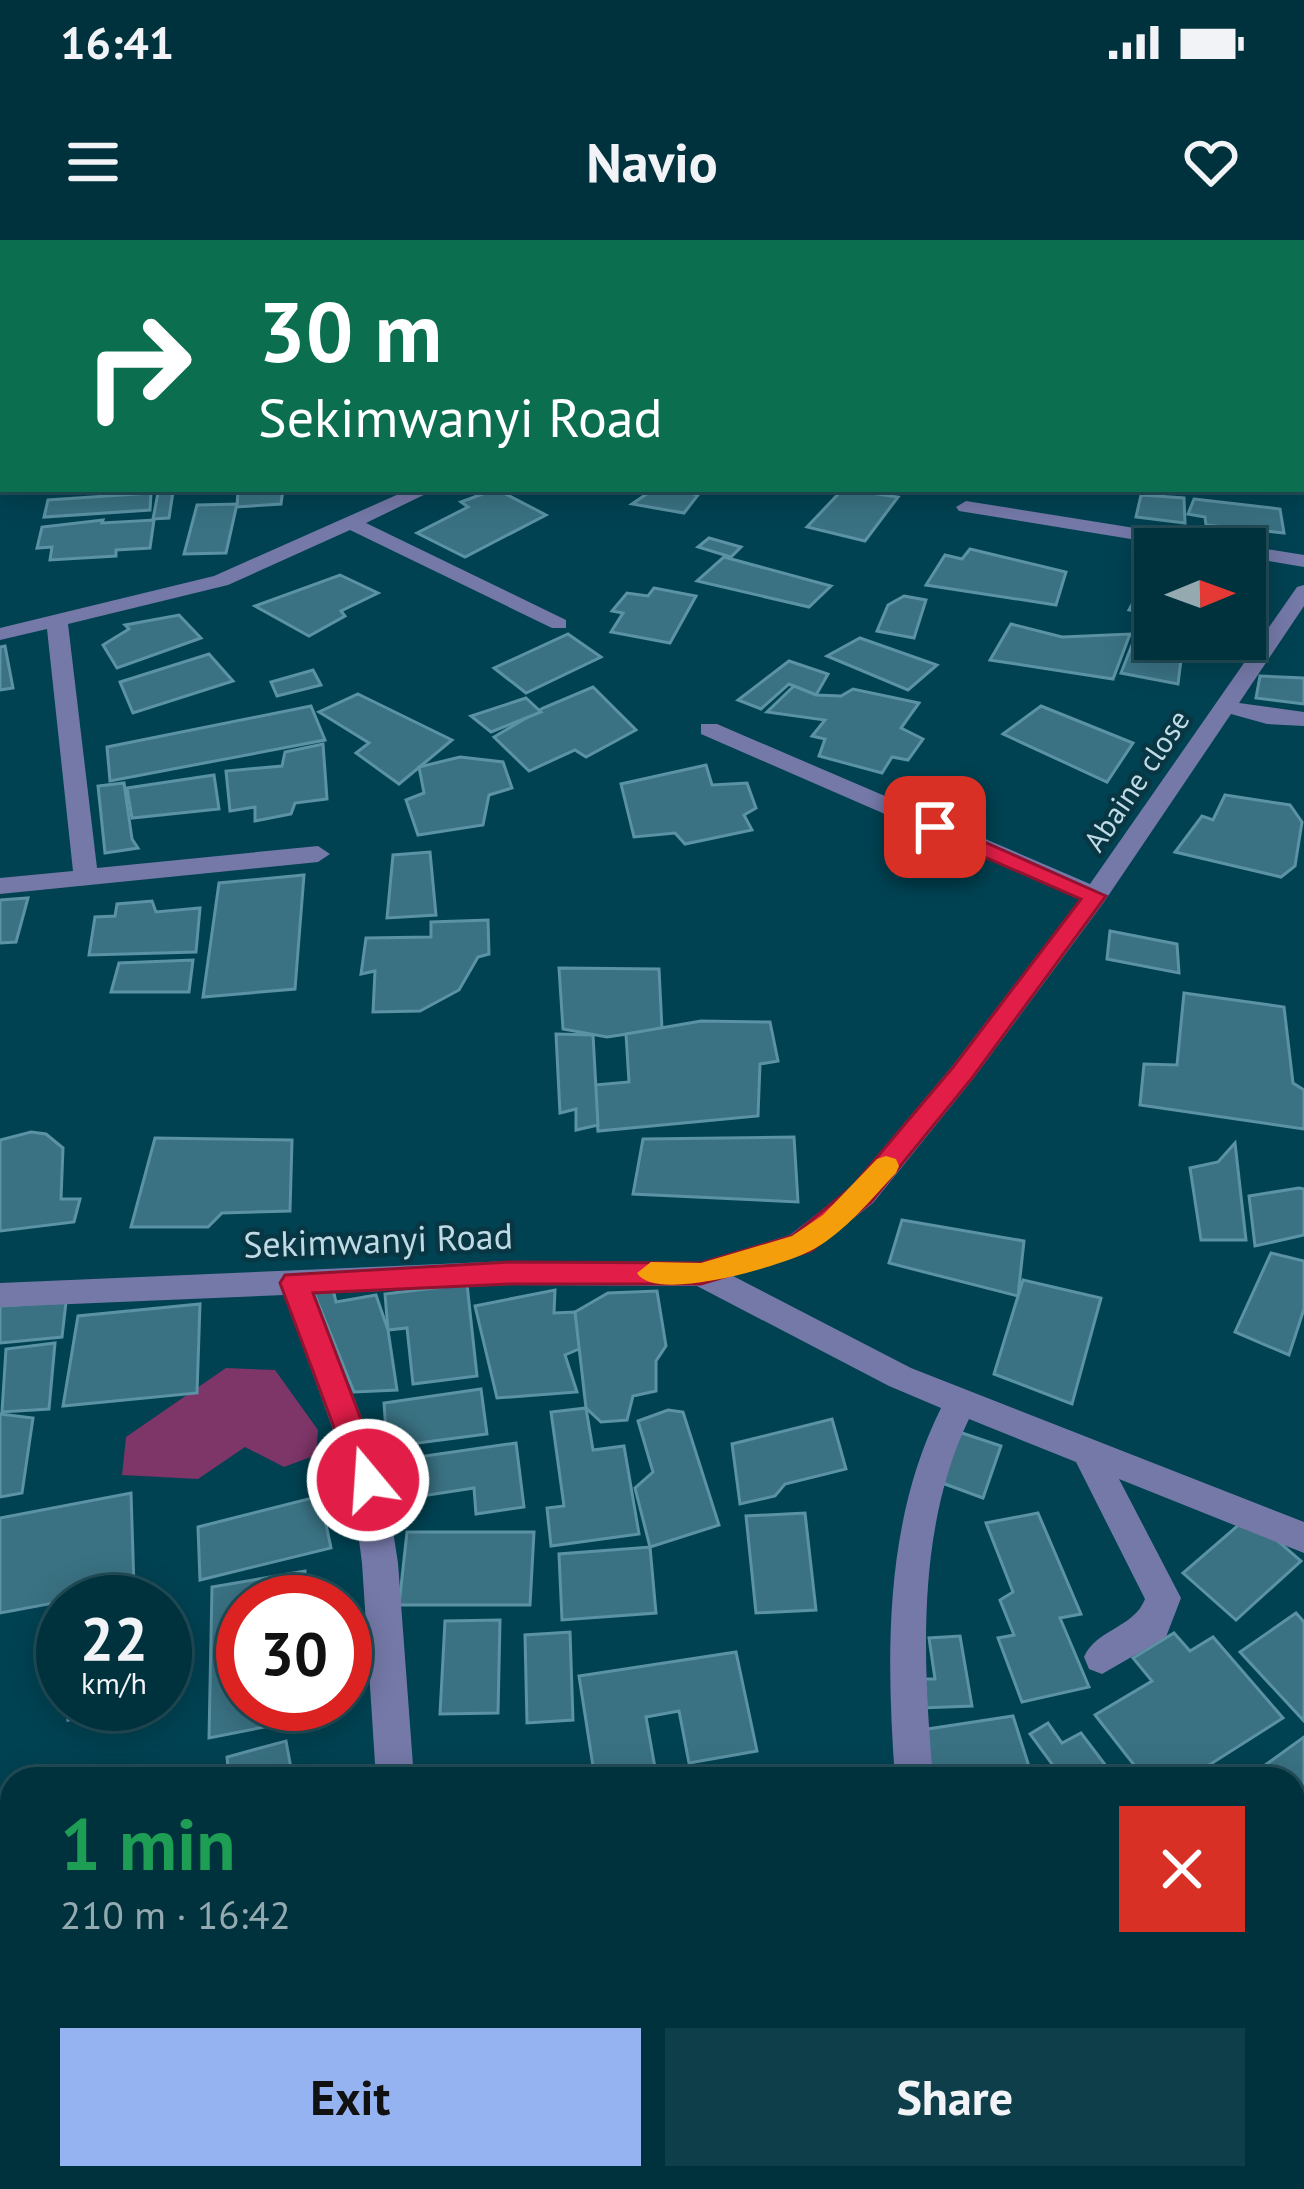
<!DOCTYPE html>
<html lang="en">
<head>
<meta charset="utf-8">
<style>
	:root { --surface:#00323e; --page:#0e3e49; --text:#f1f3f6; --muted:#95aab0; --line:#224d58; --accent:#95b2f1 }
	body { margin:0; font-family:"PT Sans",sans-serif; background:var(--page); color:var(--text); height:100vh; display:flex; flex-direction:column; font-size:45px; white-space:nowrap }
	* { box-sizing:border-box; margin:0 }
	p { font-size:39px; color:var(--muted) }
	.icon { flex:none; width:66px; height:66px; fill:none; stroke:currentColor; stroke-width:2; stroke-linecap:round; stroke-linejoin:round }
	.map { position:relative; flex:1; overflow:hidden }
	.details { position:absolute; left:0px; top:1527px; width:1305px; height:423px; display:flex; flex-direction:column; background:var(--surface); border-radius:36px 36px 0 0; box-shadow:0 6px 30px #0003,0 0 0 3px var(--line) }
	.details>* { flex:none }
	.top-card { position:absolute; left:0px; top:0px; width:1305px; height:252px; box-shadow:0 6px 30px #0003,0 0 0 3px var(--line); background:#0b6e4f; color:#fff; overflow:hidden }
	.needle { width:78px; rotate:89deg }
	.tools { position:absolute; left:1134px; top:288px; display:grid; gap:24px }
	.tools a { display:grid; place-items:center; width:132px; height:132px; border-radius:0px; background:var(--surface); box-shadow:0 6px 30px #0003,0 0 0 3px var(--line); font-size:60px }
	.speed { position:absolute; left:36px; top:1335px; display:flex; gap:24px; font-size:60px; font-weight:700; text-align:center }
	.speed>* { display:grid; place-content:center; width:156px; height:156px; border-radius:50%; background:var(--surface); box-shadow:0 6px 30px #0003,0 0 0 3px var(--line); line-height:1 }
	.speed small { font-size:30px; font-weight:400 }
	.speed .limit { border:18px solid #d22; background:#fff; color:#111 }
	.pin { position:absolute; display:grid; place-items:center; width:102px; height:102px; color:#fff; margin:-51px; border-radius:24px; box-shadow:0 6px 18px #0006 }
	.me { position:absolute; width:132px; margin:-66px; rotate:342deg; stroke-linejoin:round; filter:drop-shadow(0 0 9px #0008) }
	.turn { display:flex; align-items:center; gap:42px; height:252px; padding:0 60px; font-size:54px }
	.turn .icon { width:156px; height:156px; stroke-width:2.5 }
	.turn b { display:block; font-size:84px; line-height:102px }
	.round { display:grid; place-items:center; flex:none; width:126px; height:126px; border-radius:0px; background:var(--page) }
	.headline { display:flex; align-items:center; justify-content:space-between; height:204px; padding:0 60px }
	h1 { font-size:72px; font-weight:700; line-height:90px; color:#1e9e55 }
	.cta { display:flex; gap:24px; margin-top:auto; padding:24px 60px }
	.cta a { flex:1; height:138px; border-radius:0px; background:var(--accent); color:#111; font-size:48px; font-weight:700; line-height:138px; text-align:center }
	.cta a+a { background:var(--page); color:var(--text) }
	.status { display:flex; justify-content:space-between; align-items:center; height:84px; padding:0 60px; background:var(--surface); direction:ltr }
	.status svg { height:33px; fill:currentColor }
	header { display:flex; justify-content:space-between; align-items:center; height:156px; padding:0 60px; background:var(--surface); font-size:54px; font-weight:700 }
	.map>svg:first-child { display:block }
	.green { fill:#7e3568 }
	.building { fill:#3a7283; stroke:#5b92a4; stroke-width:3 }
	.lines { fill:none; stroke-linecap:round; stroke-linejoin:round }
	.minor { fill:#7579a8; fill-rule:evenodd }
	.route { fill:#e11d48; stroke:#92132f; stroke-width:3 }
	.slow { fill:#f59e0b }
	.labels { text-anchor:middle; stroke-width:9; stroke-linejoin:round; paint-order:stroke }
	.far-street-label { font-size:30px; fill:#c0dbe5; stroke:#093643 }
	.street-label { font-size:36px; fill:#c0dbe5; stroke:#093643 }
</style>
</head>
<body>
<div class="status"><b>16:41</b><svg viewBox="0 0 49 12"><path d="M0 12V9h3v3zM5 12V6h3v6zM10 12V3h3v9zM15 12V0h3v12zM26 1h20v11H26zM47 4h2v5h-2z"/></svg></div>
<header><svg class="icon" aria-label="menu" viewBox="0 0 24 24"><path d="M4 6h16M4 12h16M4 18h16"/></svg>Navio<svg class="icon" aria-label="heart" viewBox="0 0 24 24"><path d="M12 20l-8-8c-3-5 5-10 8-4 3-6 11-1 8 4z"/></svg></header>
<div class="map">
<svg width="1304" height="1949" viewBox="0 0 1304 1949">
	<rect width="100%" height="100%" fill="#004252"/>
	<polygon class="green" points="226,1128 275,1130 318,1190 316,1215 284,1227 245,1207 198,1239 122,1235 126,1197"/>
	<g class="building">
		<polygon points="283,249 281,264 237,267 238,250"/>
		<polygon points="496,249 546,275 465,317 417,293 468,267 461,262"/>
		<polygon points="654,249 672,249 698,255 684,273 632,264"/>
		<polygon points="843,249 898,257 865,301 807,287"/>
		<polygon points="173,252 169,278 153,279 158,253"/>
		<polygon points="151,253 150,270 44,277 48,260"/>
		<polygon points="1141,255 1184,258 1185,283 1136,277"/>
		<polygon points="1194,259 1280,269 1284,293 1206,285 1205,277 1188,274"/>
		<polygon points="237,264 226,313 184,314 197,265"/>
		<polygon points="103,280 102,283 154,280 150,308 116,310 116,316 50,320 52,307 37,308 42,287"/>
		<polygon points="709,298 741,307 731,317 698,307"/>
		<polygon points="970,309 1066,332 1056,365 926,345 945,315 962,319"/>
		<polygon points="724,317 831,346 809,367 697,341"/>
		<polygon points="1155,322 1155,375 1129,370"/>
		<polygon points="340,335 378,353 341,371 345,376 309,396 255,366"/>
		<polygon points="654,348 696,356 670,403 611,392 623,373 612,371 627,353 648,356"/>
		<polygon points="904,356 926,360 914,398 877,391 888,365"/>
		<polygon points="179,375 201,398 117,428 103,405 129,389 125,385"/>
		<polygon points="1011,384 1062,397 1130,394 1113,439 990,420"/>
		<polygon points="568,394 601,417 526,453 494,428"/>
		<polygon points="860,398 937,425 908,450 827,416"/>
		<polygon points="1132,405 1182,412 1178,444 1121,433"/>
		<polygon points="5,406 13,448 0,450 0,407"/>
		<polygon points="209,414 233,441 133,473 120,442"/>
		<polygon points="789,421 828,434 816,455 789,444 761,469 738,460"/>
		<polygon points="313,430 321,445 277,456 271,442"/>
		<polygon points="1260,436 1304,438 1304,464 1256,458"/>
		<polygon points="794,446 816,455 841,456 853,449 919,463 901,488 923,499 908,520 892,517 882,533 819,516 825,499 812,496 825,480 767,472"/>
		<polygon points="593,447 636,490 586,517 575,510 529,531 494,497 543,468"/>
		<polygon points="358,454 452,500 399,544 356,513 369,503 319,472"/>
		<polygon points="526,458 541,472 491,492 471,476"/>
		<polygon points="311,466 325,500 110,541 107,507"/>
		<polygon points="1041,466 1133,503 1107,542 1003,494"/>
		<polygon points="323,504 327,559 295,563 291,574 255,581 255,567 230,571 226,531 282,526 285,512"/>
		<polygon points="460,517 503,522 512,548 489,555 483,585 418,595 406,560 424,553 419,527"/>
		<polygon points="706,525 712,545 747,543 756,568 744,575 752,590 685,604 675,593 634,597 621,544"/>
		<polygon points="214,535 219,569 132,578 127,548"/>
		<polygon points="124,543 132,599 138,608 105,613 98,546"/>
		<polygon points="1225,555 1290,565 1302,582 1295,626 1281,637 1175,612 1202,576 1213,580"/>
		<polygon points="430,612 436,675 387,678 393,615"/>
		<polygon points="304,635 295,749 203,757 219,643"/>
		<polygon points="28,658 16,702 0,703 0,660"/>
		<polygon points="152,661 156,672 200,668 196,712 89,715 95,677 115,676 117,664"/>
		<polygon points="488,680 489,714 478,717 459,750 420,771 373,772 375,731 361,734 366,698 431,697 431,682"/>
		<polygon points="1110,691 1177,704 1179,733 1107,719"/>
		<polygon points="193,720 189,752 111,752 119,723"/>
		<polygon points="559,728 659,729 662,789 607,797 563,789"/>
		<polygon points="1184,753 1284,767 1293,843 1304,850 1304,889 1140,865 1144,824 1177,825"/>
		<polygon points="701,781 770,782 778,821 760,824 758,876 598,891 594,845 629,842 626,794"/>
		<polygon points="556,794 593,795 598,885 576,890 576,869 560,873"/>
		<polygon points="31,892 46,894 63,908 61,959 80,959 74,982 0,991 0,900"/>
		<polygon points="794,897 798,962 633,954 643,899"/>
		<polygon points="155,898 292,900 290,971 222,973 208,987 131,987"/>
		<polygon points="1235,903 1246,1000 1201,1000 1190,928 1218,922"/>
		<polygon points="1299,948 1304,949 1304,995 1255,1006 1249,956"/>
		<polygon points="902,980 1024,1001 1018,1056 889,1023"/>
		<polygon points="1271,1013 1304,1021 1304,1069 1289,1115 1235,1092"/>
		<polygon points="1023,1040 1101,1058 1072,1164 994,1134"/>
		<polygon points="467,1044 477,1136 413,1144 407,1088 388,1090 385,1054"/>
		<polygon points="333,1049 336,1062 376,1055 388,1090 397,1150 354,1152 314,1053"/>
		<polygon points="555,1050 554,1073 575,1072 581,1108 565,1115 577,1152 497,1158 475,1066"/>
		<polygon points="657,1051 666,1106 656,1121 656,1151 633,1156 627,1180 601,1182 586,1168 575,1072 608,1053"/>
		<polygon points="66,1062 62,1097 0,1103 0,1066"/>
		<polygon points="200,1064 197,1153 63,1166 78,1076"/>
		<polygon points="55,1103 49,1169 2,1172 6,1109"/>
		<polygon points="481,1149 487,1194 387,1207 384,1163"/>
		<polygon points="586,1168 593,1210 624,1206 639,1294 551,1306 547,1268 564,1266 551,1172"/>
		<polygon points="668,1170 683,1172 719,1285 650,1307 635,1248 653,1232 638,1181"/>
		<polygon points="0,1174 33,1178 22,1253 0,1257"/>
		<polygon points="832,1179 846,1229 785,1244 775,1256 740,1264 732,1204"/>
		<polygon points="953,1190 1001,1206 983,1258 934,1240"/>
		<polygon points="516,1203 524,1267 476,1274 474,1248 415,1257 411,1218"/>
		<polygon points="131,1253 134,1348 0,1373 0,1278"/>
		<polygon points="320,1256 331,1308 200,1340 198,1287"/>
		<polygon points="805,1273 816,1370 756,1373 746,1276"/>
		<polygon points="1038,1273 1081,1374 1060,1378 1089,1447 1022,1462 998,1398 1014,1395 1000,1360 1013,1352 986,1283"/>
		<polygon points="1249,1276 1301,1321 1236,1380 1183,1333"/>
		<polygon points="407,1292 534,1292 530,1365 399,1365"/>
		<polygon points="650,1307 656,1373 562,1380 559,1314"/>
		<polygon points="305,1331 305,1362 243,1362 243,1464 305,1464 305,1479 209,1498 212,1347"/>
		<polygon points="169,1356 179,1381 172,1448 165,1452 165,1362 139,1362"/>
		<polygon points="1296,1373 1304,1382 1304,1481 1240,1412"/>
		<polygon points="500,1380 498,1473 440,1474 445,1381"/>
		<polygon points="570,1392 573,1480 527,1483 525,1395"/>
		<polygon points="1174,1393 1190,1411 1213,1397 1283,1478 1187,1539 1145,1539 1095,1475 1152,1441 1133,1418"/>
		<polygon points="960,1396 972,1466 921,1468 916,1439 935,1439 929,1398"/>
		<polygon points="736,1412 757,1511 689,1523 679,1471 646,1477 657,1539 595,1539 579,1436"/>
		<polygon points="68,1464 139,1464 68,1480"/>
		<polygon points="1013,1476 1033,1539 934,1539 921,1490"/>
		<polygon points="1048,1483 1062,1503 1081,1493 1116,1539 1063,1539 1030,1494"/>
		<polygon points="1304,1497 1304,1636 1293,1623 1293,1539 1246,1539"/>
		<polygon points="286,1501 293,1539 229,1539 227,1517"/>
		<polygon points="189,1528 189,1539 106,1539 108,1533"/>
		<polygon points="1304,1762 1304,1885 1293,1876 1293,1770 1297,1773"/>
		<polygon points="12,1825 12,1938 50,1938 49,1949 6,1949"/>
		<polygon points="1293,1896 1304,1904 1304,1949 1284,1949 1268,1938 1293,1938"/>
		<polygon points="431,1938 527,1938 507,1949 435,1949"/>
		<polygon points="686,1938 775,1938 792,1949 681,1949"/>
	</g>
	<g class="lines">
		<g class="minor">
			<polygon points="181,0 198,0 179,3"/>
			<polygon points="922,0 944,0 920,3"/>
			<rect x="0" y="17" width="3" height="10"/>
			<rect x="1302" y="120" width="2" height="10"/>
			<polygon points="410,249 436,249 366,283 566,380 566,388 552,388 350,290 228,345 68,384 97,628 318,606 330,614 318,622 0,654 0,638 73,631 47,389 0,400 0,388 214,336"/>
			<polygon points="966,261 1304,315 1304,327 1245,317 1245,309 1192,309 959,271 956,267"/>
			<path d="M1304 345V366L1239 463 1304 472V486L1267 484 1231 474 1104 662 973 839 873 963 812 1011 733 1036 911 1128 1304 1282V1313L1119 1239 1181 1358 1166 1397 1102 1434 1089 1429 1084 1417C1096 1389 1134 1388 1145 1359L1076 1222 969 1179C916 1289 923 1420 933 1539H895C886 1413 884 1283 941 1168L889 1146 697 1046 511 1045 315 1054 385 1239 398 1323 414 1539H376L362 1323 351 1239 284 1055 0 1067V1043L511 1021 701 1022 790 995 851 947 953 825 1080 659 701 494V484H717L1090 644 1297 347Z"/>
			<polygon points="268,1938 318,1938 322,1949 272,1949"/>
			<polygon points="916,1938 960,1938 956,1949 912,1949"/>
		</g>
	</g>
	<polygon class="route" points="935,580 1106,656 972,838 871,962 811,1011 701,1044 511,1044 313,1053 384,1240 379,1249 368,1253 357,1249 280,1043 285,1035 511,1022 701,1023 792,996 852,947 954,826 1081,659 927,592 927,582"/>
	<path class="slow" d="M886 916 896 919 899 926 896 933C870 960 846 991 814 1009 786 1025 655 1064 637 1033L651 1022 701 1023 792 996 823 975 877 919Z"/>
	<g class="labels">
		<g class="far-street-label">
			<text transform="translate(1137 541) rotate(-56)" y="10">Abaine close</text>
		</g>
		<g class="street-label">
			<text transform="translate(378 1000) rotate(-2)" y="13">Sekimwanyi Road</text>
		</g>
	</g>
</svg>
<div class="tools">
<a><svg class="needle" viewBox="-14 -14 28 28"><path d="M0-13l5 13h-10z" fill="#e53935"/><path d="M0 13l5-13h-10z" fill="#95aab0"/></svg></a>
</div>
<div class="speed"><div>22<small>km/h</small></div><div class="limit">30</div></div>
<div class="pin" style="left:935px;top:587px;background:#d93025"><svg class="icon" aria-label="arrive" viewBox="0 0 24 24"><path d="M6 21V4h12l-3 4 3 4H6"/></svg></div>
<svg class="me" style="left:368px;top:1240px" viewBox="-20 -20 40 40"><circle r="17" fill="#e11d48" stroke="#fff" stroke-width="3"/><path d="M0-11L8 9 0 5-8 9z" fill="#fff"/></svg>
<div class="top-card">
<div class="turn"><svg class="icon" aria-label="right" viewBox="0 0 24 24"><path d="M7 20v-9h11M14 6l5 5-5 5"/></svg><div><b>30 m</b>Sekimwanyi Road</div></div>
</div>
<section class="details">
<div class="headline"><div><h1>1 min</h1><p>210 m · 16:42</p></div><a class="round" style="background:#d93025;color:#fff"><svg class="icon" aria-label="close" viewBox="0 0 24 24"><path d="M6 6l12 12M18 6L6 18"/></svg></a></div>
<div class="cta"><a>Exit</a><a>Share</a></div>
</section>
</div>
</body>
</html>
